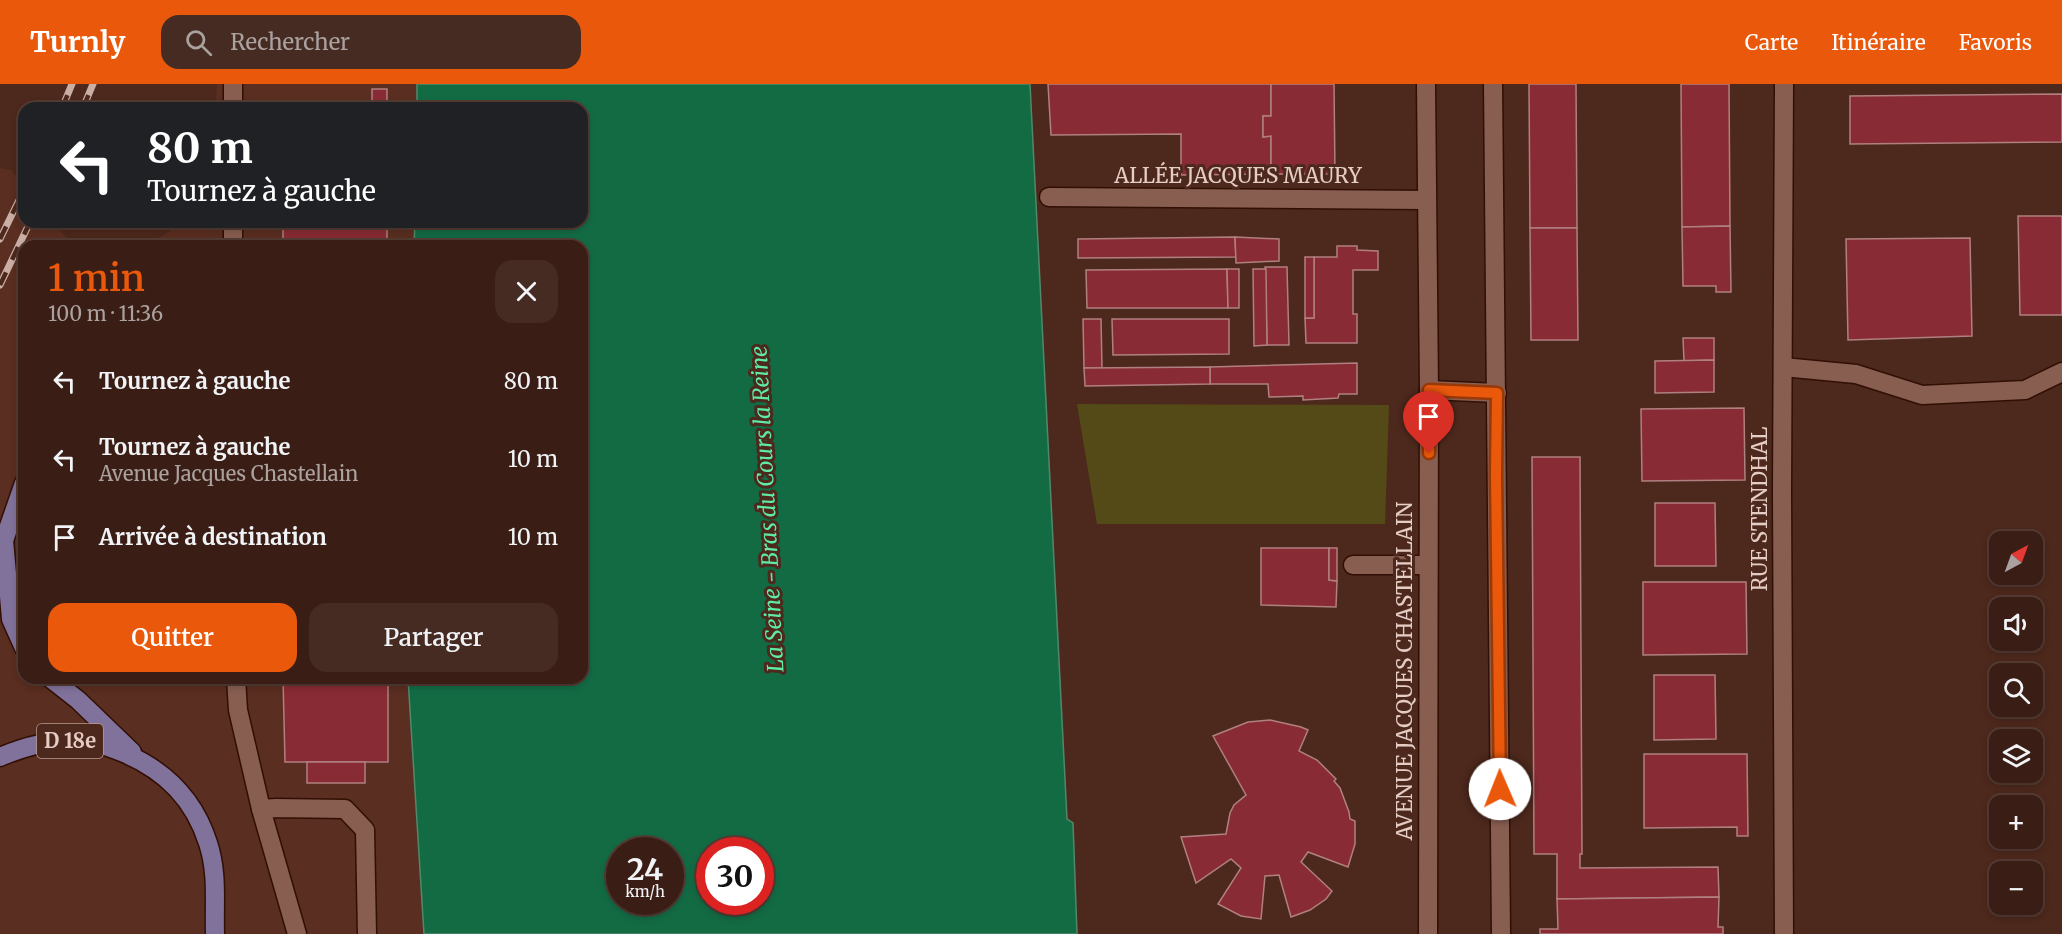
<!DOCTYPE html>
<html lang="fr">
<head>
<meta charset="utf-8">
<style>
	:root { --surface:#3a1e15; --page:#452b22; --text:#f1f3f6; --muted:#aba2a0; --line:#543c34; --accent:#ea580c }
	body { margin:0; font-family:Merriweather,serif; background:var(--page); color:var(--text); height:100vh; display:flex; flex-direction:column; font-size:22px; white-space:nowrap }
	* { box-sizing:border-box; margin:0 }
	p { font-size:20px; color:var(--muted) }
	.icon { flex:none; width:33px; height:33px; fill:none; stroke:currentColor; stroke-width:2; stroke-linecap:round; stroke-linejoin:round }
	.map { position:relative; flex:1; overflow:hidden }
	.side { position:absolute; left:18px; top:156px; width:570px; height:444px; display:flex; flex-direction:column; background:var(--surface); border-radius:18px; box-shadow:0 3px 9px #0003,0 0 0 2px var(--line) }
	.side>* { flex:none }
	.hud { position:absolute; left:18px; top:18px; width:570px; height:126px; border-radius:18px; box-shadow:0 3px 9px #0003,0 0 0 2px var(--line); background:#202124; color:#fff; overflow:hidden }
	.needle { width:39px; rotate:41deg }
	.tools { position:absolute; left:1989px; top:447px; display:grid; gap:12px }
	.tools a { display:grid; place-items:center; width:54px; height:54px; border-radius:12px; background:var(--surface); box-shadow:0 3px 9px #0003,0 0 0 2px var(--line); font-size:30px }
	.speed { position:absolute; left:606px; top:753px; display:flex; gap:12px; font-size:30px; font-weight:700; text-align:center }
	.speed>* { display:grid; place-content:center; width:78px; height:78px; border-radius:50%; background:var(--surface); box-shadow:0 3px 9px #0003,0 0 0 2px var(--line); line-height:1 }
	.speed small { font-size:15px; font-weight:400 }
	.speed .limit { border:9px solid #d22; background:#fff; color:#111 }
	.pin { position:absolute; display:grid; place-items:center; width:51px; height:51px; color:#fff; margin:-62px -26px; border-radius:50% 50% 50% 0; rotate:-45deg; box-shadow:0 0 6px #0007 }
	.pin .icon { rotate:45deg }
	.me { position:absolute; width:66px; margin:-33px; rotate:359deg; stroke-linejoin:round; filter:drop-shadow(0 0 4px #0008) }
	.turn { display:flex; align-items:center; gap:21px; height:126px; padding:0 30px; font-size:27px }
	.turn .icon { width:78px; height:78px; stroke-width:2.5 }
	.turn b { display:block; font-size:42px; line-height:51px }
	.round { display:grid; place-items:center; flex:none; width:63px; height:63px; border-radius:18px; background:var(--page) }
	.summary { display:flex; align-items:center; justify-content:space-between; height:102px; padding:0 30px }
	h1 { font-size:36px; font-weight:600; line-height:45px; color:var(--accent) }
	.cta { display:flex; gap:12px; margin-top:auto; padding:12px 30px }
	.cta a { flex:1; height:69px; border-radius:18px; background:var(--accent); color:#fff; font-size:24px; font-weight:600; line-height:69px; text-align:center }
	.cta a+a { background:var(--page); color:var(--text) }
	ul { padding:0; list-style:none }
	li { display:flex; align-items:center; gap:18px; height:78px; padding:0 30px }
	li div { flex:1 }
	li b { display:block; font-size:22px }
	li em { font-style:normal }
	header { display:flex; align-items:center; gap:36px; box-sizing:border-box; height:84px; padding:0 30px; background:var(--accent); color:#fff }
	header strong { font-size:28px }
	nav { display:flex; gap:33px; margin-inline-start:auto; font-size:21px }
	.search { width:420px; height:54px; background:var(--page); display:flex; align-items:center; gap:15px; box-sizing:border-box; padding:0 21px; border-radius:18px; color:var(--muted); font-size:22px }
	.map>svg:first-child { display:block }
	.built { fill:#5a2e20 }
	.green { fill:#534a18 }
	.water { fill:#136b44; stroke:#52886a; stroke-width:1.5; fill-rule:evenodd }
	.building { fill:#882b34; stroke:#b08080; stroke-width:1.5 }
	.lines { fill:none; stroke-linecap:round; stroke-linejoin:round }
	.service-casing { stroke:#310f04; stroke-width:21 }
	.pedestrian-casing { stroke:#310f04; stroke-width:21 }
	.minor-casing { stroke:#310f04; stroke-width:21 }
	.secondary-casing { stroke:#310f04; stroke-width:21 }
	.primary-casing { stroke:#310f04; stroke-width:21 }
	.service { stroke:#885e51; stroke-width:18 }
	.pedestrian { stroke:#885e51; stroke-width:18 }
	.minor { stroke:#885e51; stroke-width:18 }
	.secondary { stroke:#885e51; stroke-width:18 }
	.primary { stroke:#80729b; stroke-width:18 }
	.rail-casing { stroke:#c9aea5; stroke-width:7 }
	.rail { stroke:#4d281c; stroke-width:4.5; stroke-dasharray:14; stroke-linecap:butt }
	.route-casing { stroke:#983908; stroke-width:15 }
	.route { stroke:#ea580c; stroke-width:10 }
	.labels { text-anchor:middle; stroke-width:6; stroke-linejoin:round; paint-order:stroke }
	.shield { fill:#4d281c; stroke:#b79b92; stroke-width:1.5 }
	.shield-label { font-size:20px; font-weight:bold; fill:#e5ccc4 }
	.street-label { font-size:21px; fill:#e5ccc4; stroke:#4d281c }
	.water-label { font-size:22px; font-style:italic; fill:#5feaa5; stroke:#4d281c }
</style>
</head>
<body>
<header>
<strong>Turnly</strong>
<div class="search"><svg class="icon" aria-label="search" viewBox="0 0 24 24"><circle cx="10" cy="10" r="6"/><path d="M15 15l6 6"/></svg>Rechercher</div>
<nav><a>Carte</a><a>Itinéraire</a><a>Favoris</a></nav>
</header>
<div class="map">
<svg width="2062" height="850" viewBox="0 0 2062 850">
	<rect width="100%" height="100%" fill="#4d281c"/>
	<g class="built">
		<polygon points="217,0 417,0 417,24 215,24"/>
		<polygon points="0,84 11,86 24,102 24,138 53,138 73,162 24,162 24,594 408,594 424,850 0,850"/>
		<polygon points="183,138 415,138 414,162 147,162"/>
	</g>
	<polygon class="green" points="1077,320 1389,321 1385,440 1097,440"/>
	<path class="water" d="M417 0H1030L1067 735 1073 739 1077 850H424L408 594H582V162H414L415 138H582V24H417ZM670 766V818H620V766ZM710 766H760V818H710Z"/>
	<g class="building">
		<polygon points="1048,0 1271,0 1271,32 1263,32 1263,53 1271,52 1271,90 1181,91 1181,50 1051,51"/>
		<polygon points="1271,0 1334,0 1335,90 1271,90 1271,52 1263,53 1263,32 1271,32"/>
		<polygon points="1529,0 1576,0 1577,144 1530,144"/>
		<polygon points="1681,0 1729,0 1730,142 1682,143"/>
		<rect x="372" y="5" width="15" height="19"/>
		<polygon points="2062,10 2062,58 1850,60 1850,12"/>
		<polygon points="2018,132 2062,132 2062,231 2020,231"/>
		<rect x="283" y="138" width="104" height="3"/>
		<rect x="283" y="141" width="104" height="21"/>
		<polygon points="1730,142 1731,208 1716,208 1716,202 1683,202 1682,143"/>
		<polygon points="1530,144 1577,144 1578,256 1531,256"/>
		<polygon points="1235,153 1236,173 1078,174 1078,155"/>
		<polygon points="1235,153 1279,155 1279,177 1236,179"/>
		<polygon points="1970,154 1972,252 1848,256 1846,155"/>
		<polygon points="1337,162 1357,162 1357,166 1378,167 1378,186 1353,186 1353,230 1357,230 1357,259 1306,259 1305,234 1314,234 1314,173 1337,173"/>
		<rect x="1305" y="173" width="9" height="61"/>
		<polygon points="1265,183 1287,183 1289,261 1267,261"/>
		<polygon points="1227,185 1228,224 1087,224 1086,186"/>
		<polygon points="1227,185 1239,185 1239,224 1228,224"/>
		<polygon points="1253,185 1266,185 1267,261 1254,262"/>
		<polygon points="1083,235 1101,235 1102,284 1084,284"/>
		<polygon points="1112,235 1229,235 1229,270 1113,271"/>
		<polygon points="1683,254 1714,254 1714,276 1684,277"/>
		<polygon points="1714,276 1714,308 1655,309 1655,277"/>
		<polygon points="1357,279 1357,310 1339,310 1338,314 1303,316 1303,312 1269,313 1268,300 1210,300 1210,283"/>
		<polygon points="1210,283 1210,300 1085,302 1084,284"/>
		<polygon points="1744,324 1745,396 1642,397 1641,325"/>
		<polygon points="1532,373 1580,373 1582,770 1580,770 1580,784 1718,783 1719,813 1557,815 1557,770 1534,770"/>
		<polygon points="1655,419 1715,419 1716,482 1655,482"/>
		<polygon points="1261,464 1329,464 1329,496 1337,497 1336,523 1261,521"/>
		<polygon points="1329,464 1337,464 1337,497 1329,496"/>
		<polygon points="1643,498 1746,498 1747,570 1643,571"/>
		<polygon points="1654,591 1715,591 1716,655 1654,656"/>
		<polygon points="283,594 388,594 388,678 285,678"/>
		<polygon points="1270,636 1301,643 1308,646 1299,667 1317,676 1336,695 1334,697 1340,704 1349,728 1350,735 1355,737 1355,760 1348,783 1308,768 1301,778 1332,807 1326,815 1310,826 1291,833 1279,791 1265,792 1261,835 1241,832 1218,820 1241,784 1231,775 1196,799 1181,753 1226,750 1230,729 1234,721 1246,711 1213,652 1248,638"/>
		<polygon points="1644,670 1747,670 1748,752 1737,752 1737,743 1644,744"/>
		<rect x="307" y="678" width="58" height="21"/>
		<polygon points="1719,813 1718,843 1723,843 1723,850 1540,850 1540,845 1558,845 1557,815"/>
	</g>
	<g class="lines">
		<g class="service-casing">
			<g id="service">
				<polyline points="1783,283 1856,290 1922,311 2025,306 2062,288"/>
				<polyline points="1353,481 1428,481"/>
				<polyline points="261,725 276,724 345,725 365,746 367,850"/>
			</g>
		</g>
		<g class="pedestrian-casing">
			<polyline id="pedestrian" points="1049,113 1426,116"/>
		</g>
		<g class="minor-casing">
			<g id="minor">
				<polyline points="1426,0 1429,306 1428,850"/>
				<polyline points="1493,0 1501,850"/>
				<polyline points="1429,306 1497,309"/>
				<polyline points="1784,850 1782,408 1784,0"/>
			</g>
		</g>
		<g class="secondary-casing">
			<g id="secondary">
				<polyline points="233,0 233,24"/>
				<polyline points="233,138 233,162"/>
				<polyline points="236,594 238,626 261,725 297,850"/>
			</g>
		</g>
		<g class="primary-casing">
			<g id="primary">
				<polyline points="4,456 11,535 24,564"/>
				<polyline points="0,468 24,399"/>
				<polyline points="50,594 78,616 132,668"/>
				<path d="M0 673C25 662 52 655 80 657 96 658 109 663 124 669 166 687 194 715 208 759 218 789 214 819 215 850"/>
			</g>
		</g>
		<use href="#service" class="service"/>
		<use href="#pedestrian" class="pedestrian"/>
		<use href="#minor" class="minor"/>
		<use href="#secondary" class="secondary"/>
		<use href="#primary" class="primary"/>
		<g class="rail-casing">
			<g id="rail">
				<polyline points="62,24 72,0"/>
				<polyline points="83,24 93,0"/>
				<polyline points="0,155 24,106"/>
				<polyline points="0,201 30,138"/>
			</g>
		</g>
		<use href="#rail" class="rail"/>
	</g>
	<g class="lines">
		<g class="route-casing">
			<polyline id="route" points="1429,369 1429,306 1497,309 1496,390 1500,705"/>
		</g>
		<use href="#route" class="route"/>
	</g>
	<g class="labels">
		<rect class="shield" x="37" y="640" width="66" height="34" rx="4.5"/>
		<g class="shield-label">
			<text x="70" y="664">D 18e</text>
		</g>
		<g class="street-label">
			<text x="1238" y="99">ALLÉE JACQUES MAURY</text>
			<text transform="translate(1760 425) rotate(-90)" y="7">RUE STENDHAL</text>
			<text transform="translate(1405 587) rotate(-90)" y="7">AVENUE JACQUES CHASTELLAIN</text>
		</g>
		<g class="water-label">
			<text transform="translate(767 425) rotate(-93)" y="8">La Seine - Bras du Cours la Reine</text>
		</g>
	</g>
</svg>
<div class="tools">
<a><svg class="needle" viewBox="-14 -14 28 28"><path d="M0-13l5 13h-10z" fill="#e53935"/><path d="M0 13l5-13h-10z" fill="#aba2a0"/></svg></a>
<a><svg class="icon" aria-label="sound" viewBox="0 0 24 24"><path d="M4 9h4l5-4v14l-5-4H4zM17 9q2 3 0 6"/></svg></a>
<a><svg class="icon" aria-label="search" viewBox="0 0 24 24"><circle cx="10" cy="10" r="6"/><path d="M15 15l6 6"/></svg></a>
<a><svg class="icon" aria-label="layers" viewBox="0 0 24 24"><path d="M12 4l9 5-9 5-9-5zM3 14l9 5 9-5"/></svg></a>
<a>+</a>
<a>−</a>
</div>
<div class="speed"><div>24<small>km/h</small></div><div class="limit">30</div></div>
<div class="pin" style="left:1429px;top:369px;background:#d93025"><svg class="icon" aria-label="arrive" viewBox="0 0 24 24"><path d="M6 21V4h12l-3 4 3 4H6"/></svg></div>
<svg class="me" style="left:1500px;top:705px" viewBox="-20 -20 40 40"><circle r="19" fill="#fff"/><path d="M0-13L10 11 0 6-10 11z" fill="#ea580c"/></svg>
<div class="hud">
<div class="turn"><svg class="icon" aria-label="left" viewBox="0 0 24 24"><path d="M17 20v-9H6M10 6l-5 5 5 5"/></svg><div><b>80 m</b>Tournez à gauche</div></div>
</div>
<section class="side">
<div class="summary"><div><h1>1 min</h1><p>100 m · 11:36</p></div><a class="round"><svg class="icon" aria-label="close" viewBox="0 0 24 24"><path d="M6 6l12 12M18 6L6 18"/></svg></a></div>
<ul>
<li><svg class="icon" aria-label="left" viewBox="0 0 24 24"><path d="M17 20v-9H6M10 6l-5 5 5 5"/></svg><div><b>Tournez à gauche</b></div><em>80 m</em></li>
<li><svg class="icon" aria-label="left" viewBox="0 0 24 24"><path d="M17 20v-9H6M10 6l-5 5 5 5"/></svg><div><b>Tournez à gauche</b><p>Avenue Jacques Chastellain</p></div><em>10 m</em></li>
<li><svg class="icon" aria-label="arrive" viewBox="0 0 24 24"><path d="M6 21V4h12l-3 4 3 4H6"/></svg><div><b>Arrivée à destination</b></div><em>10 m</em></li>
</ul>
<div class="cta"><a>Quitter</a><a>Partager</a></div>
</section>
</div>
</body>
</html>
